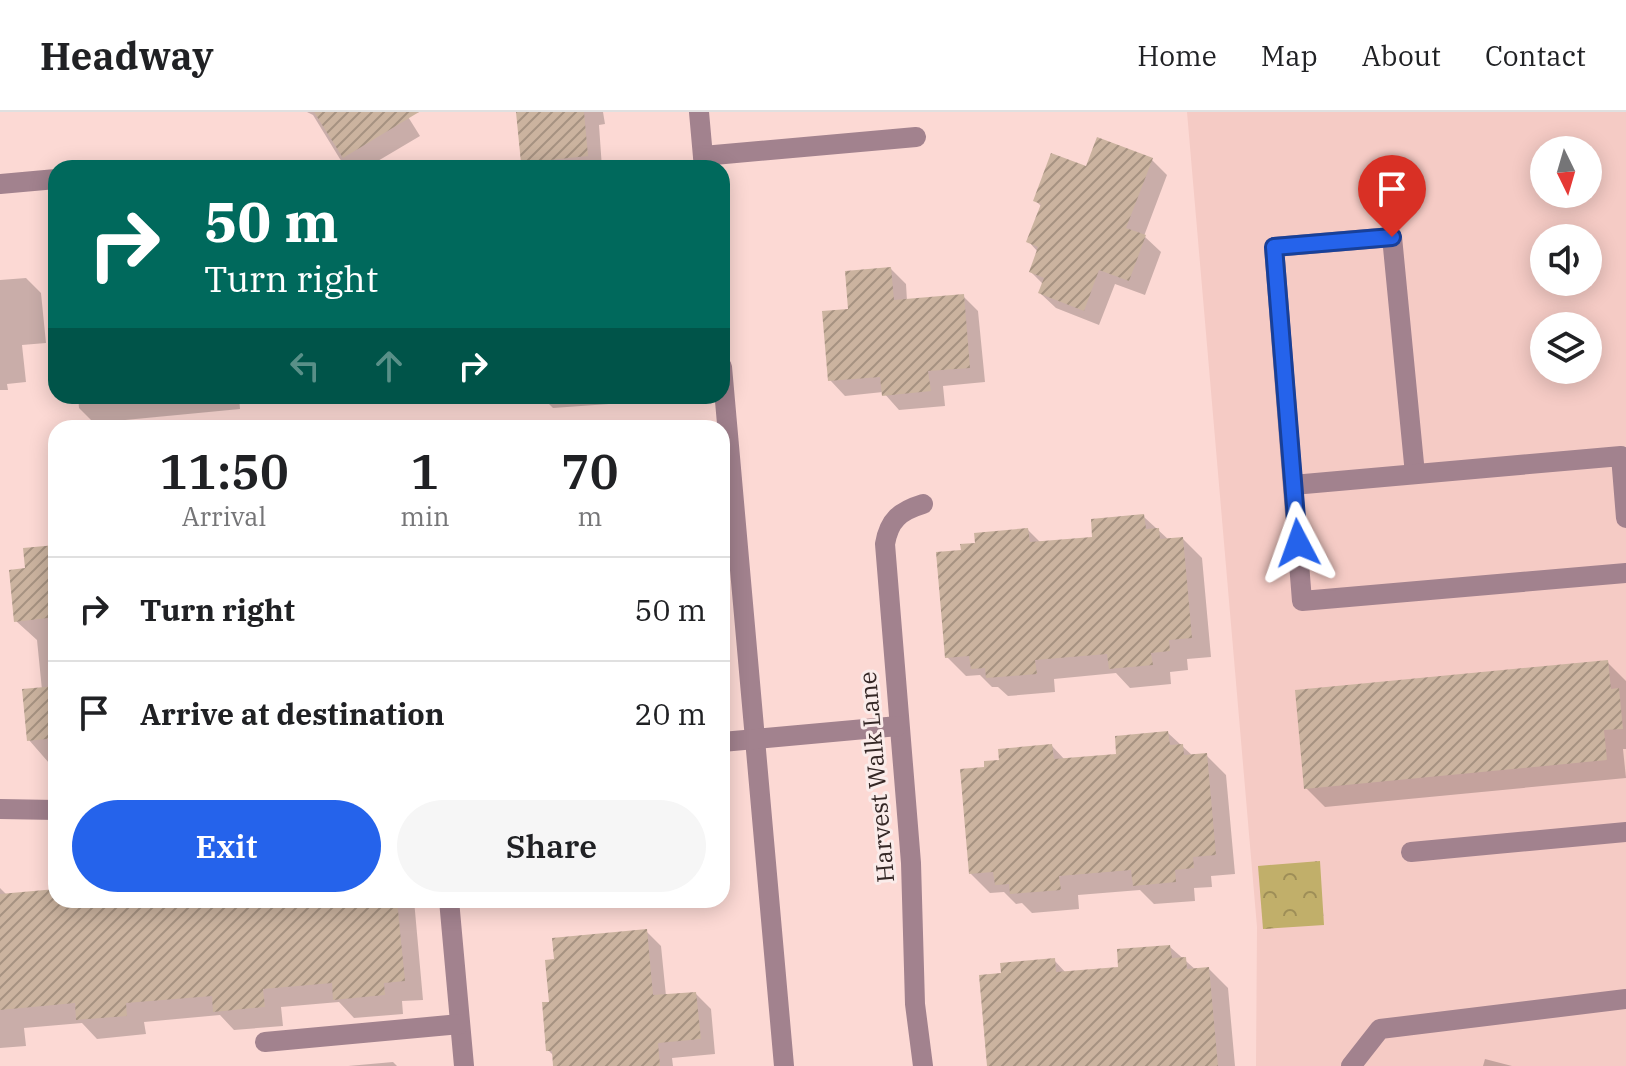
<!DOCTYPE html>
<html lang="en">
<head>
<meta charset="utf-8">
<style>
	:root { --surface:#fff; --page:#f6f6f6; --text:#202124; --muted:#757577; --line:#e0e0e0; --accent:#2563eb }
	body { margin:0; font-family:"IBM Plex Serif",serif; background:var(--page); color:var(--text); height:100vh; display:flex; flex-direction:column; font-size:30px; white-space:nowrap }
	* { box-sizing:border-box; margin:0 }
	p { font-size:26px; color:var(--muted) }
	.icon { flex:none; width:44px; height:44px; fill:none; stroke:currentColor; stroke-width:2; stroke-linecap:round; stroke-linejoin:round }
	.map { position:relative; flex:1; overflow:hidden }
	.sheet { position:absolute; left:48px; top:308px; width:682px; height:488px; display:flex; flex-direction:column; background:var(--surface); border-radius:24px; box-shadow:0 4px 20px #0003 }
	.sheet>* { flex:none }
	.top-card { position:absolute; left:48px; top:48px; width:682px; height:244px; border-radius:24px; box-shadow:0 4px 20px #0003; background:#00695c; color:#fff; overflow:hidden }
	.needle { width:52px; rotate:175deg }
	.tools { position:absolute; left:1530px; top:24px; display:grid; gap:16px }
	.tools a { display:grid; place-items:center; width:72px; height:72px; border-radius:50%; background:var(--surface); box-shadow:0 4px 20px #0003; font-size:40px }
	.pin { position:absolute; display:grid; place-items:center; width:68px; height:68px; color:#fff; margin:-82px -34px; border-radius:50% 50% 50% 0; rotate:-45deg; box-shadow:0 0 8px #0007 }
	.pin .icon { rotate:45deg }
	.me { position:absolute; width:88px; margin:-44px; rotate:356deg; stroke-linejoin:round; filter:drop-shadow(0 0 6px #0008) }
	.turn { display:flex; align-items:center; gap:28px; height:168px; padding:0 24px; font-size:36px }
	.turn .icon { width:104px; height:104px; stroke-width:2.5 }
	.turn b { display:block; font-size:56px; line-height:68px }
	.lanes { display:flex; align-items:center; height:76px; padding:0 24px; background:#0003; justify-content:center; gap:40px; direction:ltr }
	.lanes .off { opacity:.35 }
	.eta { display:flex; justify-content:space-evenly; align-items:center; height:136px; text-align:center }
	.eta b { font-size:48px; font-weight:600; line-height:56px }
	.button { display:flex; gap:16px; margin-top:auto; padding:16px 24px }
	.button a { flex:1; height:92px; border-radius:48px; background:var(--accent); color:#fff; font-size:32px; font-weight:600; line-height:92px; text-align:center }
	.button a+a { background:var(--page); color:var(--text) }
	ul { padding:0; list-style:none }
	li { display:flex; align-items:center; gap:24px; height:104px; padding:0 24px; border-top:2px solid var(--line) }
	li div { flex:1 }
	li b { display:block; font-size:30px }
	li em { font-style:normal }
	header { display:flex; align-items:center; gap:48px; box-sizing:border-box; height:112px; padding:0 40px; background:var(--surface); border-bottom:2px solid var(--line) }
	header strong { font-size:38px }
	nav { display:flex; gap:44px; margin-inline-start:auto; font-size:28px }
	.map>svg:first-child { display:block }
	.built { fill:#f5cbc5; fill-rule:evenodd }
	.park { fill:url(#park-crowns) }
	.shadow { fill:#0003 }
	.building { fill:url(#building-hatch) }
	.lines { fill:none; stroke-linecap:round; stroke-linejoin:round }
	.minor { stroke:#a2828e; stroke-width:20 }
	.route-casing { stroke:#184099; stroke-width:20 }
	.route { stroke:#2563eb; stroke-width:14 }
	.labels { text-anchor:middle; stroke-width:6; stroke-linejoin:round; paint-order:stroke }
	.street-label { font-size:24px; fill:#342725; stroke:#faecea }
</style>
</head>
<body>
<header>
<strong>Headway</strong>
<nav><a>Home</a><a>Map</a><a>About</a><a>Contact</a></nav>
</header>
<div class="map">
<svg width="1626" height="954" viewBox="0 0 1626 954">
	<defs>
		<pattern id="park-crowns" width="20" height="18" patternUnits="userSpaceOnUse" patternTransform="scale(2)"><rect width="20" height="18" fill="#c1af6a"/><path d="M2 6a3 3 0 1 1 6 0M12 15a3 3 0 1 1 6 0" fill="none" stroke="#9e8e57"/></pattern>
		<pattern id="building-hatch" width="6" height="6" patternUnits="userSpaceOnUse" patternTransform="scale(2)"><rect width="6" height="6" fill="#cbb39f"/><path d="M-1 1l2-2M0 6l6-6M5 7l2-2" fill="none" stroke="#a69281"/></pattern>
	</defs>
	<rect width="100%" height="100%" fill="#fcd9d4"/>
	<path class="built" d="M1187 0H1626V954H1256L1257 815ZM1544 38H1588V82H1544ZM1544 126H1588V170H1544ZM1544 214H1588V258H1544Z"/>
	<polygon class="park" points="1320,749 1324,813 1263,817 1258,754"/>
	<g class="shadow">
		<polygon points="307,0 405,0 420,24 366,56 348,56 340,47 313,3"/>
		<polygon points="518,0 603,0 605,12 599,13 602,56 529,56 523,50"/>
		<polygon points="1152,48 1167,63 1144,124 1161,140 1145,183 1115,172 1099,213 1056,196 1040,181 1043,172 1031,160 1038,140 1029,130 1042,95 1035,88 1088,57"/>
		<polygon points="891,157 906,172 907,189 963,184 978,199 985,270 943,274 945,294 899,298 883,280 845,284 830,268 851,198"/>
		<polygon points="26,166 41,181 46,231 22,233 26,270 7,272 8,278 0,278 0,168"/>
		<polygon points="78,284 239,284 240,297 94,311 79,296"/>
		<polygon points="541,284 623,284 623,291 553,296"/>
		<polygon points="1144,405 1169,428 1183,427 1202,446 1211,545 1187,547 1188,558 1170,560 1171,572 1130,576 1116,561 1054,567 1055,580 1008,584 998,575 992,575 980,563 966,564 947,545 963,440 1028,418 1041,431 1094,427"/>
		<polygon points="56,435 56,659 29,628 42,578 37,528 16,509 27,458"/>
		<polygon points="1607,550 1626,569 1626,637 1623,637 1626,666 1325,695 1306,676"/>
		<polygon points="1168,621 1193,644 1206,643 1226,663 1235,762 1211,764 1212,775 1194,776 1195,789 1154,792 1140,778 1078,783 1079,797 1032,801 1022,791 1016,792 1004,780 990,781 971,762 986,657 1001,649 1052,634 1065,648 1118,644"/>
		<polygon points="0,776 7,783 56,779 56,788 414,788 423,888 402,889 403,902 354,906 339,890 281,895 283,914 234,918 220,903 144,910 146,922 97,927 82,911 24,916 26,934 0,936"/>
		<polygon points="646,819 661,834 666,884 696,882 711,897 715,942 672,946 673,954 555,954 554,944 548,938 551,892"/>
		<polygon points="1170,835 1196,858 1209,857 1228,876 1235,954 989,954 1003,863 1054,848 1067,862 1120,857"/>
		<polygon points="1485,947 1512,954 1483,954"/>
		<polygon points="393,950 397,954 348,954"/>
	</g>
	<g class="building">
		<polygon points="314,0 419,0 343,46"/>
		<polygon points="516,0 584,0 588,44 521,51"/>
		<polygon points="1097,25 1153,46 1126,116 1146,123 1129,169 1099,158 1084,199 1038,181 1044,166 1029,160 1038,135 1026,130 1041,92 1033,89 1051,41 1086,54"/>
		<polygon points="891,155 894,188 964,182 970,256 928,259 931,279 882,284 880,265 828,269 822,199 848,197 845,159"/>
		<polygon points="1144,402 1146,417 1159,416 1160,427 1183,425 1192,526 1169,528 1170,539 1151,541 1153,553 1109,557 1107,542 1035,548 1037,562 986,566 985,556 971,557 969,544 945,546 936,440 961,438 960,432 975,431 974,421 1028,416 1030,430 1092,425 1091,407"/>
		<polygon points="56,433 56,505 14,510 9,458 25,456 23,436"/>
		<polygon points="1608,548 1611,577 1619,576 1623,617 1604,618 1607,648 1304,677 1295,578"/>
		<polygon points="56,574 56,626 27,629 22,577"/>
		<polygon points="1168,619 1170,633 1183,632 1184,643 1207,641 1216,743 1193,745 1194,756 1175,758 1176,770 1133,774 1131,758 1059,764 1061,778 1010,782 1009,772 995,773 993,760 969,762 960,657 984,655 984,649 999,648 998,637 1052,632 1054,647 1116,642 1115,624"/>
		<polygon points="56,777 56,788 397,788 405,869 384,871 385,883 333,888 332,871 263,877 265,895 213,900 212,884 126,891 127,904 76,908 75,891 0,898 0,782"/>
		<polygon points="647,817 653,883 696,880 701,927 658,931 660,954 553,954 552,939 546,939 542,890 549,890 545,848 554,847 552,826"/>
		<polygon points="1170,833 1172,846 1186,845 1187,857 1209,855 1218,954 987,954 979,863 1001,861 1000,851 1055,846 1056,860 1118,855 1117,837"/>
	</g>
	<g class="lines">
		<g class="minor">
			<polyline points="699,0 704,56"/>
			<polyline points="703,44 916,25"/>
			<polyline points="0,72 56,67"/>
			<polyline points="722,255 784,954"/>
			<polyline points="1415,362 1392,125 1274,135 1302,489 1626,461"/>
			<polyline points="1293,373 1621,344 1626,406"/>
			<path d="M923 392C900 399 889 408 885 432L911 751 915 892 923 954"/>
			<polyline points="722,630 898,614"/>
			<polyline points="0,697 56,698"/>
			<polyline points="1411,740 1626,720"/>
			<polyline points="449,788 464,954"/>
			<polyline points="265,930 460,912"/>
			<polyline points="1351,954 1380,917 1626,887"/>
		</g>
	</g>
	<g class="lines">
		<g class="route-casing">
			<polyline id="route" points="1298,431 1274,135 1392,125"/>
		</g>
		<use href="#route" class="route"/>
	</g>
	<g class="labels">
		<g class="street-label">
			<text transform="translate(877 665) rotate(-95)" y="8">Harvest Walk Lane</text>
		</g>
	</g>
</svg>
<div class="tools">
<a><svg class="needle" viewBox="-14 -14 28 28"><path d="M0-13l5 13h-10z" fill="#e53935"/><path d="M0 13l5-13h-10z" fill="#757577"/></svg></a>
<a><svg class="icon" aria-label="sound" viewBox="0 0 24 24"><path d="M4 9h4l5-4v14l-5-4H4zM17 9q2 3 0 6"/></svg></a>
<a><svg class="icon" aria-label="layers" viewBox="0 0 24 24"><path d="M12 4l9 5-9 5-9-5zM3 14l9 5 9-5"/></svg></a>
</div>
<div class="pin" style="left:1392px;top:125px;background:#d93025"><svg class="icon" aria-label="arrive" viewBox="0 0 24 24"><path d="M6 21V4h12l-3 4 3 4H6"/></svg></div>
<svg class="me" style="left:1298px;top:431px" viewBox="-20 -20 40 40"><path d="M0-17L14 15 0 8-14 15z" fill="#2563eb" stroke="#fff" stroke-width="4"/></svg>
<div class="top-card">
<div class="turn"><svg class="icon" aria-label="right" viewBox="0 0 24 24"><path d="M7 20v-9h11M14 6l5 5-5 5"/></svg><div><b>50 m</b>Turn right</div></div>
<div class="lanes"><svg class="icon off" aria-label="left" viewBox="0 0 24 24"><path d="M17 20v-9H6M10 6l-5 5 5 5"/></svg><svg class="icon off" aria-label="ahead" viewBox="0 0 24 24"><path d="M12 20V5M6 11l6-6 6 6"/></svg><svg class="icon" aria-label="right" viewBox="0 0 24 24"><path d="M7 20v-9h11M14 6l5 5-5 5"/></svg></div>
</div>
<section class="sheet">
<div class="eta">
<div><b>11:50</b><p>Arrival</p></div>
<div><b>1</b><p>min</p></div>
<div><b>70</b><p>m</p></div>
</div>
<ul>
<li><svg class="icon" aria-label="right" viewBox="0 0 24 24"><path d="M7 20v-9h11M14 6l5 5-5 5"/></svg><div><b>Turn right</b></div><em>50 m</em></li>
<li><svg class="icon" aria-label="arrive" viewBox="0 0 24 24"><path d="M6 21V4h12l-3 4 3 4H6"/></svg><div><b>Arrive at destination</b></div><em>20 m</em></li>
</ul>
<div class="button"><a>Exit</a><a>Share</a></div>
</section>
</div>
</body>
</html>
